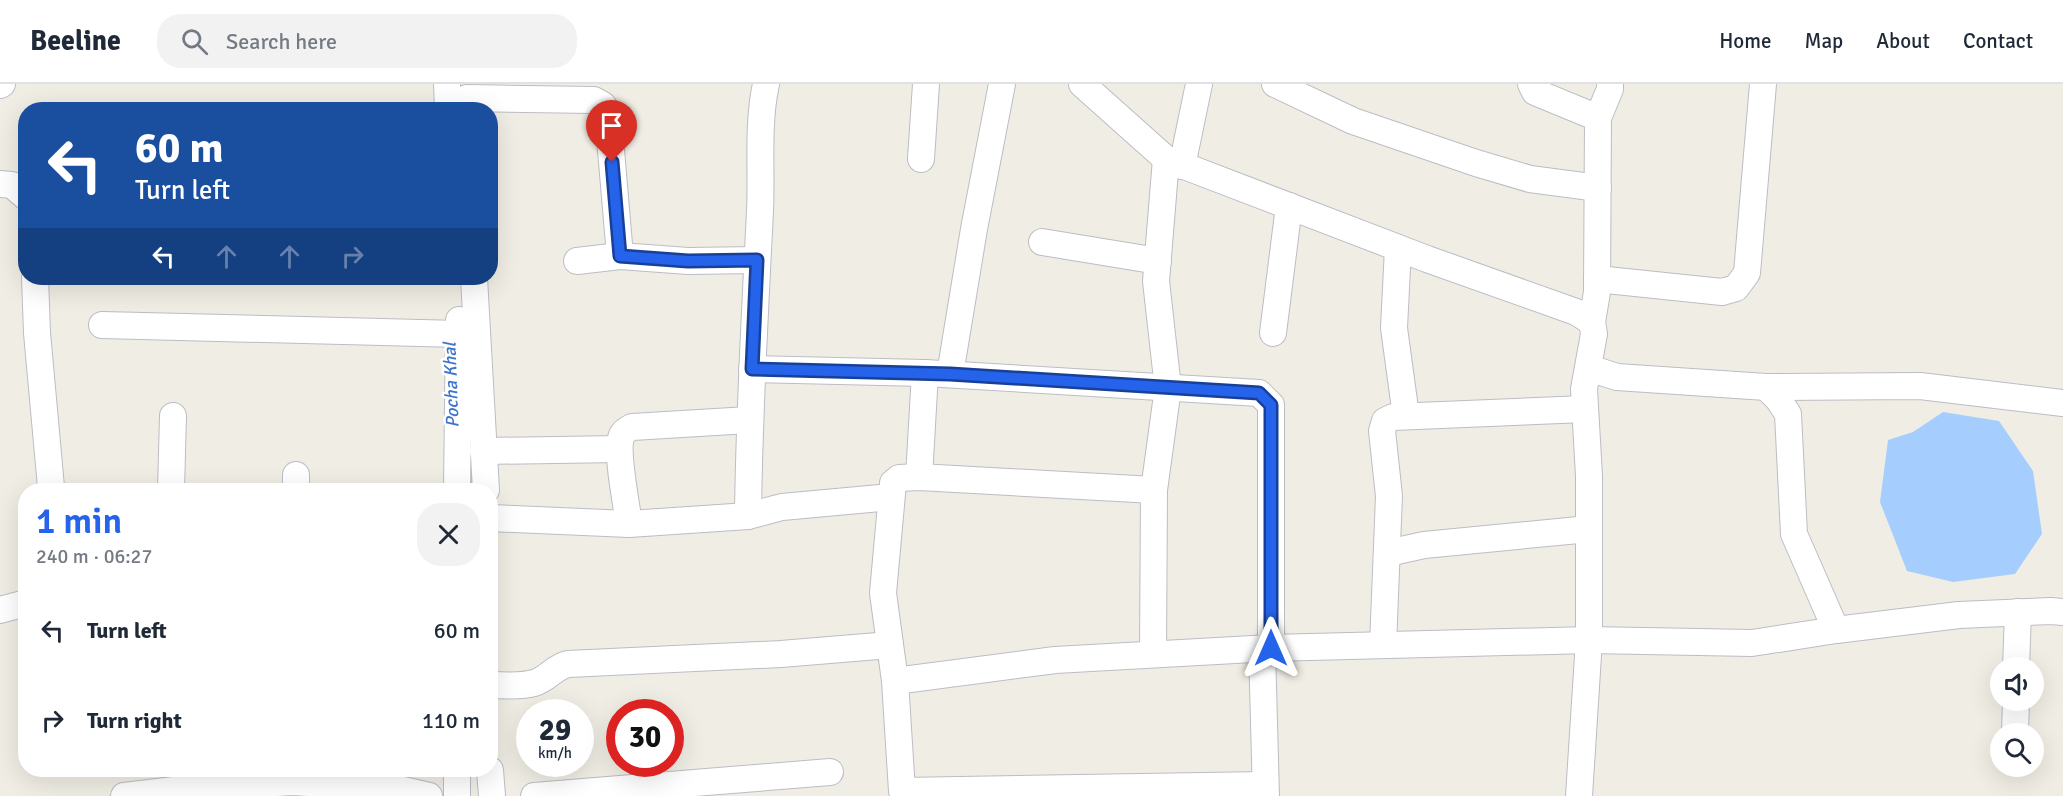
<!DOCTYPE html>
<html lang="en">
<head>
<meta charset="utf-8">
<style>
	:root { --surface:#fff; --page:#f2f2f3; --text:#1f2937; --muted:#747a83; --line:#e0e1e3; --accent:#2563eb }
	body { margin:0; font-family:Signika,sans-serif; background:var(--page); color:var(--text); height:100vh; display:flex; flex-direction:column; font-size:22px; white-space:nowrap }
	* { box-sizing:border-box; margin:0 }
	p { font-size:20px; color:var(--muted) }
	.icon { flex:none; width:33px; height:33px; fill:none; stroke:currentColor; stroke-width:2; stroke-linecap:round; stroke-linejoin:round }
	.map { position:relative; flex:1; overflow:hidden }
	.sheet { position:absolute; left:18px; top:399px; width:480px; height:294px; display:flex; flex-direction:column; background:var(--surface); border-radius:24px; box-shadow:0 6px 24px #0002 }
	.sheet>* { flex:none }
	.top-card { position:absolute; left:18px; top:18px; width:480px; height:183px; border-radius:24px; box-shadow:0 6px 24px #0002; background:#1a4fa0; color:#fff; overflow:hidden }
	.controls { position:absolute; left:1990px; top:573px; display:grid; gap:12px }
	.controls a { display:grid; place-items:center; width:54px; height:54px; border-radius:50%; background:var(--surface); box-shadow:0 6px 24px #0002; font-size:30px }
	.speed { position:absolute; left:516px; top:615px; display:flex; gap:12px; font-size:30px; font-weight:700; text-align:center }
	.speed>* { display:grid; place-content:center; width:78px; height:78px; border-radius:50%; background:var(--surface); box-shadow:0 6px 24px #0002; line-height:1 }
	.speed small { font-size:15px; font-weight:400 }
	.speed .limit { border:9px solid #d22; background:#fff; color:#111 }
	.pin { position:absolute; display:grid; place-items:center; width:51px; height:51px; color:#fff; margin:-62px -26px; border-radius:50% 50% 50% 0; rotate:-45deg; box-shadow:0 0 6px #0007 }
	.pin .icon { rotate:45deg }
	.me { position:absolute; width:66px; margin:-33px; rotate:0deg; stroke-linejoin:round; filter:drop-shadow(0 0 4px #0008) }
	.turn { display:flex; align-items:center; gap:21px; height:126px; padding:0 18px; font-size:27px }
	.turn .icon { width:78px; height:78px; stroke-width:2.5 }
	.turn b { display:block; font-size:42px; line-height:51px }
	.lanes { display:flex; align-items:center; height:57px; padding:0 18px; background:#0003; justify-content:center; gap:30px; direction:ltr }
	.lanes .off { opacity:.35 }
	.round { display:grid; place-items:center; flex:none; width:63px; height:63px; border-radius:24px; background:var(--page) }
	.head { display:flex; align-items:center; justify-content:space-between; height:102px; padding:0 18px }
	h1 { font-size:36px; font-weight:600; line-height:45px; color:var(--accent) }
	ul { padding:0; list-style:none }
	li { display:flex; align-items:center; gap:18px; height:90px; padding:0 18px }
	li div { flex:1 }
	li b { display:block; font-size:22px }
	li em { font-style:normal }
	header { display:flex; align-items:center; gap:36px; box-sizing:border-box; height:84px; padding:0 30px; background:var(--surface); border-bottom:2px solid var(--line) }
	header strong { font-size:28px }
	nav { display:flex; gap:33px; margin-inline-start:auto; font-size:21px }
	.search { width:420px; height:54px; background:var(--page); display:flex; align-items:center; gap:15px; box-sizing:border-box; padding:0 21px; border-radius:24px; color:var(--muted); font-size:22px }
	.map>svg:first-child { display:block }
	.water { fill:#a5ceff }
	.lines { fill:none; stroke-linecap:round; stroke-linejoin:round }
	.stream { stroke:#a5ceff; stroke-width:9 }
	.minor-casing { stroke:#bcbdc4; stroke-width:28 }
	.minor { stroke:#fff; stroke-width:26 }
	.route-casing { stroke:#184099; stroke-width:15 }
	.route { stroke:#2563eb; stroke-width:10 }
	.labels { text-anchor:middle; stroke-width:5; stroke-linejoin:round; paint-order:stroke }
	.water-label { font-size:18px; font-style:italic; fill:#3f74cb; stroke:#fff }
</style>
</head>
<body>
<header>
<strong>Beeline</strong>
<div class="search"><svg class="icon" aria-label="search" viewBox="0 0 24 24"><circle cx="10" cy="10" r="6"/><path d="M15 15l6 6"/></svg>Search here</div>
<nav><a>Home</a><a>Map</a><a>About</a><a>Contact</a></nav>
</header>
<div class="map">
<svg width="2063" height="712" viewBox="0 0 2063 712">
	<rect width="100%" height="100%" fill="#f0eee4"/>
	<polygon class="water" points="1943,328 1999,337 2033,387 2042,450 2015,490 1953,498 1907,487 1880,418 1888,356 1913,348"/>
	<g class="lines">
		<polyline class="stream" points="470,373 471,406"/>
		<g class="minor-casing">
			<g id="minor">
				<polyline points="447,0 448,26"/>
				<polyline points="1082,0 1166,75 1427,175 1576,228 1592,238 1594,250 1584,305 1589,392 1589,556 1579,712"/>
				<polyline points="1275,0 1353,37 1476,79 1530,95 1598,104"/>
				<polyline points="1531,0 1535,8 1598,34 1597,208 1592,238"/>
				<polyline points="0,1 2,0"/>
				<polyline points="467,14 594,16 603,21 608,31 620,172"/>
				<polyline points="1598,34 1610,5 1610,0"/>
				<polyline points="921,75 926,0"/>
				<polyline points="1182,82 1199,0"/>
				<polyline points="0,100 12,101 26,113"/>
				<polyline points="1042,158 1158,177"/>
				<polyline points="1398,164 1394,244 1406,332"/>
				<polyline points="577,177 620,172 688,177 757,176"/>
				<polyline points="35,194 37,249 51,403"/>
				<polyline points="474,194 486,406"/>
				<polyline points="1597,195 1722,208 1736,204 1747,189 1763,0"/>
				<polyline points="102,241 460,250"/>
				<polyline points="1273,249 1289,122"/>
				<polyline points="1589,284 1617,293 1766,303 1778,315 1788,330 1794,450 1836,546"/>
				<polyline points="752,285 925,289 1259,309 1271,321 1271,564"/>
				<polyline points="950,290 974,145 1002,0"/>
				<polyline points="1766,303 1920,302 2063,319"/>
				<polyline points="483,367 619,365"/>
				<polyline points="296,391 296,406"/>
				<polyline points="919,393 925,289"/>
				<polyline points="171,406 173,332"/>
				<polyline points="457,406 459,236"/>
				<polyline points="1154,406 919,393 899,394 893,399 883,509 895,597 902,707 1265,701"/>
				<path d="M748 432C749 330 755 229 760 127 762 85 757 41 766 0"/>
				<polyline points="490,434 629,440 748,432 782,423 891,413"/>
				<path d="M629 440C627 423 615 365 622 351 624 347 628 345 632 343L749 336"/>
				<polyline points="1388,469 1424,461 1589,445"/>
				<polyline points="0,526 26,519"/>
				<polyline points="1383,561 1389,412 1382,347 1385,337 1393,333 1585,325"/>
				<polyline points="1262,565 1266,712"/>
				<polyline points="1153,570 1154,406 1168,304 1156,197 1166,75"/>
				<polyline points="2016,584 2018,528"/>
				<polyline points="895,597 1055,576 1271,564 1589,556 1752,559 1836,546 1959,531 2051,527 2063,528"/>
				<path d="M490 601C504 601 521 603 534 599 548 595 554 583 568 580L781 570 890 561"/>
				<polyline points="2015,650 2016,616"/>
				<polyline points="457,686 457,712"/>
				<polyline points="490,686 492,712"/>
				<polyline points="124,712 183,705 292,698 394,704 429,712"/>
				<polyline points="534,712 830,688"/>
			</g>
		</g>
		<use href="#minor" class="minor"/>
	</g>
	<g class="lines">
		<g class="route-casing">
			<polyline id="route" points="612,78 620,172 688,177 757,176 752,285 950,290 1259,309 1271,321 1271,564"/>
		</g>
		<use href="#route" class="route"/>
	</g>
	<g class="labels">
		<g class="water-label">
			<text transform="translate(451 301) rotate(-92)" y="6">Pocha Khal</text>
		</g>
	</g>
</svg>
<div class="controls">
<a><svg class="icon" aria-label="sound" viewBox="0 0 24 24"><path d="M4 9h4l5-4v14l-5-4H4zM17 9q2 3 0 6"/></svg></a>
<a><svg class="icon" aria-label="search" viewBox="0 0 24 24"><circle cx="10" cy="10" r="6"/><path d="M15 15l6 6"/></svg></a>
</div>
<div class="speed"><div>29<small>km/h</small></div><div class="limit">30</div></div>
<div class="pin" style="left:612px;top:78px;background:#d93025"><svg class="icon" aria-label="arrive" viewBox="0 0 24 24"><path d="M6 21V4h12l-3 4 3 4H6"/></svg></div>
<svg class="me" style="left:1271px;top:564px" viewBox="-20 -20 40 40"><path d="M0-17L14 15 0 8-14 15z" fill="#2563eb" stroke="#fff" stroke-width="4"/></svg>
<div class="top-card">
<div class="turn"><svg class="icon" aria-label="left" viewBox="0 0 24 24"><path d="M17 20v-9H6M10 6l-5 5 5 5"/></svg><div><b>60 m</b>Turn left</div></div>
<div class="lanes"><svg class="icon" aria-label="left" viewBox="0 0 24 24"><path d="M17 20v-9H6M10 6l-5 5 5 5"/></svg><svg class="icon off" aria-label="ahead" viewBox="0 0 24 24"><path d="M12 20V5M6 11l6-6 6 6"/></svg><svg class="icon off" aria-label="ahead" viewBox="0 0 24 24"><path d="M12 20V5M6 11l6-6 6 6"/></svg><svg class="icon off" aria-label="right" viewBox="0 0 24 24"><path d="M7 20v-9h11M14 6l5 5-5 5"/></svg></div>
</div>
<section class="sheet">
<div class="head"><div><h1>1 min</h1><p>240 m · 06:27</p></div><a class="round"><svg class="icon" aria-label="close" viewBox="0 0 24 24"><path d="M6 6l12 12M18 6L6 18"/></svg></a></div>
<ul>
<li><svg class="icon" aria-label="left" viewBox="0 0 24 24"><path d="M17 20v-9H6M10 6l-5 5 5 5"/></svg><div><b>Turn left</b></div><em>60 m</em></li>
<li><svg class="icon" aria-label="right" viewBox="0 0 24 24"><path d="M7 20v-9h11M14 6l5 5-5 5"/></svg><div><b>Turn right</b></div><em>110 m</em></li>
</ul>
</section>
</div>
</body>
</html>
